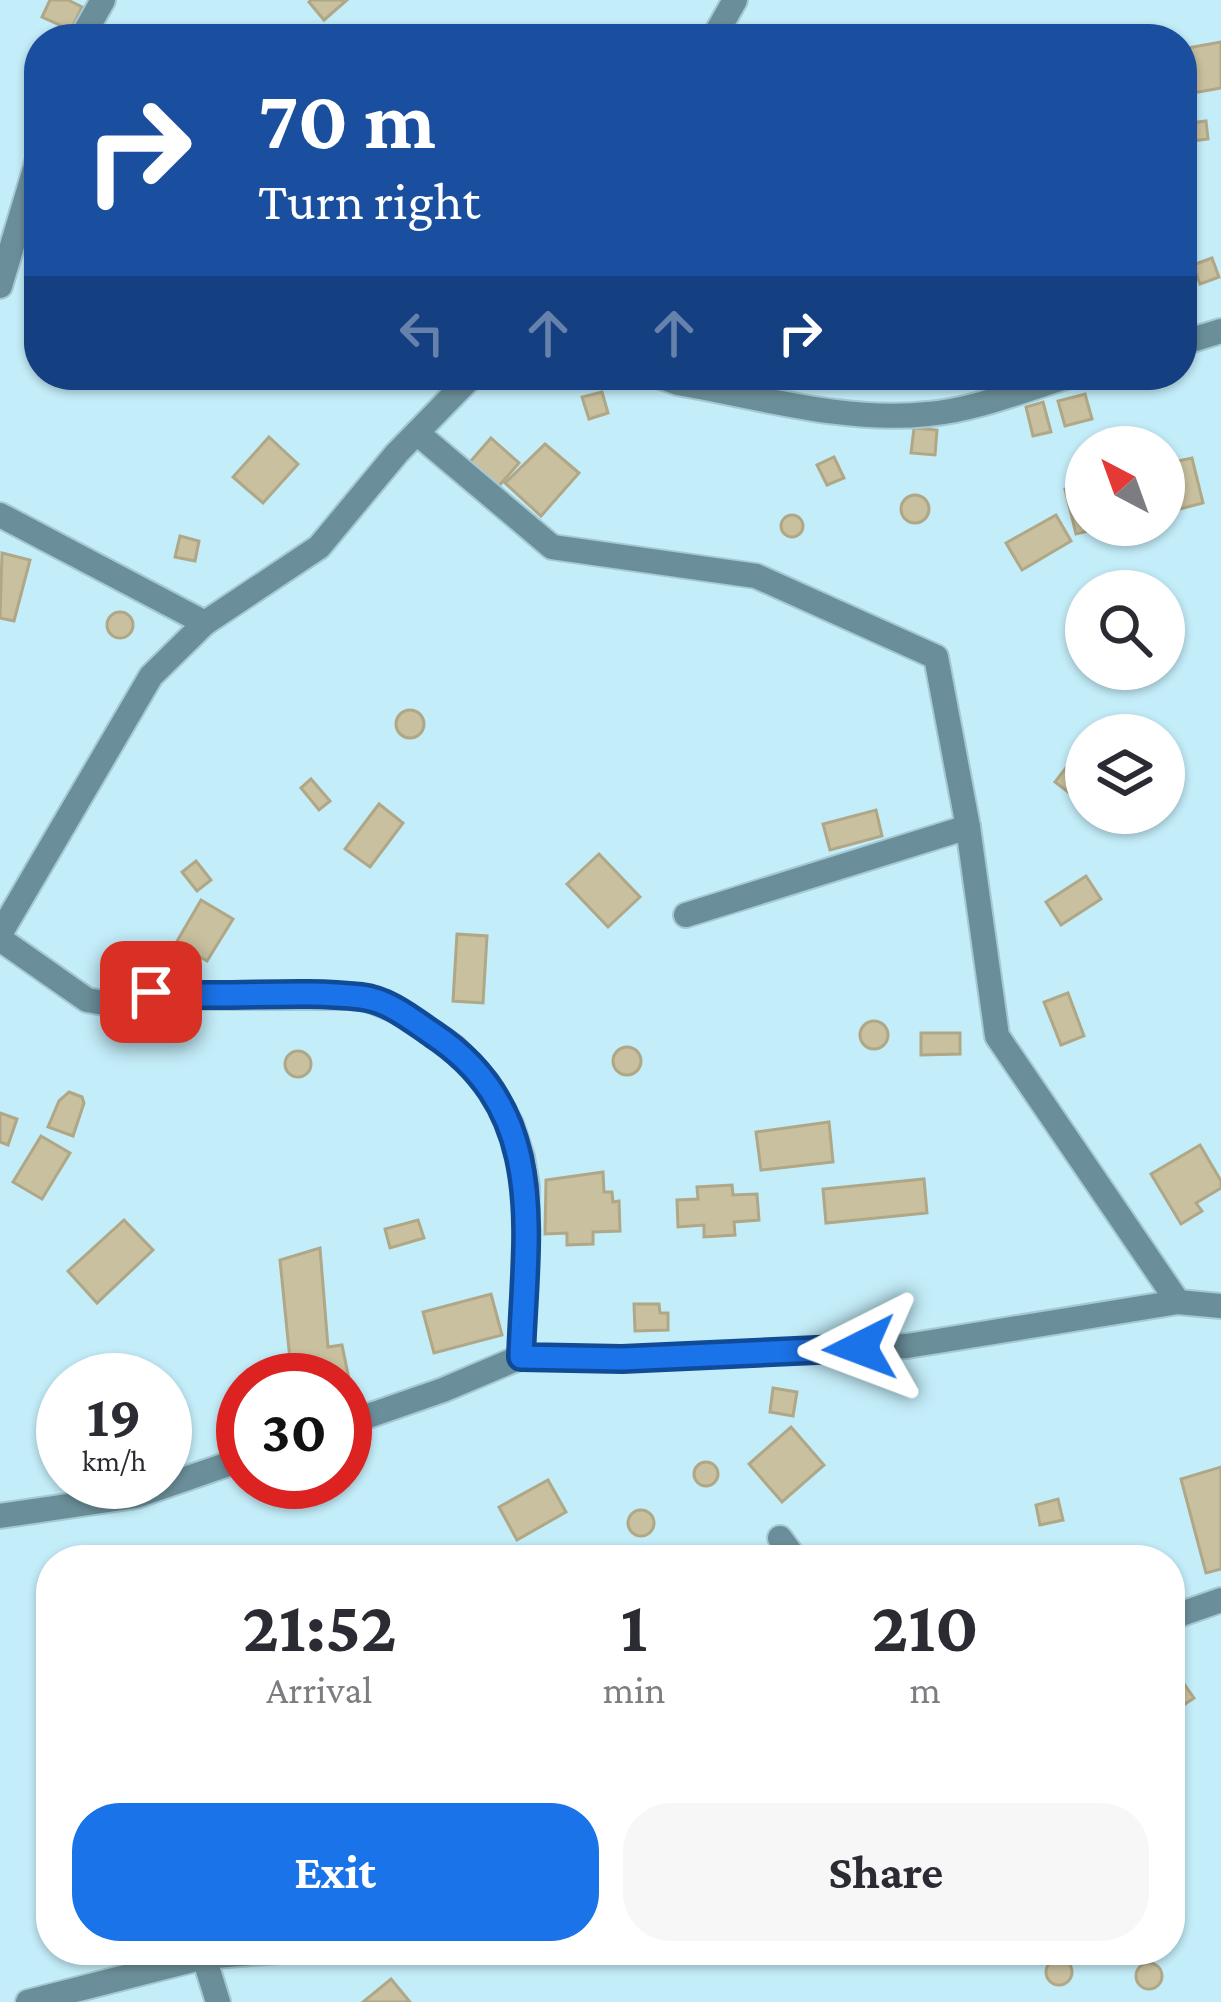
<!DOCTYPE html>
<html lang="en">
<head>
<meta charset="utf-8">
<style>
	:root { --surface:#fff; --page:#f7f7f7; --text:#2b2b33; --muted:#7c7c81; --accent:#1a73e8 }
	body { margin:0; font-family:"Crimson Pro",serif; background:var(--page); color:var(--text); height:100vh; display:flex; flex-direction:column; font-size:45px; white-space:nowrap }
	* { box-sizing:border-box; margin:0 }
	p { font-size:39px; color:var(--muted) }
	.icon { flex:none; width:66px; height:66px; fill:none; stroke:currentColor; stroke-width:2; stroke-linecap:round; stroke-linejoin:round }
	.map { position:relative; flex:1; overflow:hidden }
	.drawer { position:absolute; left:36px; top:1545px; width:1149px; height:420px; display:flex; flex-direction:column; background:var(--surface); border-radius:48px; box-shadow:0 3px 9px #0004 }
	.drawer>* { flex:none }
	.guide { position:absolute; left:24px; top:24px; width:1173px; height:366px; border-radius:48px; box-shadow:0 3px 9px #0004; background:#1a4fa0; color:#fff; overflow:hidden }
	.needle { width:78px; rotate:319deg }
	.controls { position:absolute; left:1065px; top:426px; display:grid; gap:24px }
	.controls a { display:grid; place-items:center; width:120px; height:120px; border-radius:50%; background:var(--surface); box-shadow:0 3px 9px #0004; font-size:60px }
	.speed { position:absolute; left:36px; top:1353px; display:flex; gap:24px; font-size:60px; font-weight:700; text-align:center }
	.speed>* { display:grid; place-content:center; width:156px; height:156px; border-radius:50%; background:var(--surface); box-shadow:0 3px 9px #0004; line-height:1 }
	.speed small { font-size:30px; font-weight:400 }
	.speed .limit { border:18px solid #d22; background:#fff; color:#111 }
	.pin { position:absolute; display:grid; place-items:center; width:102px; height:102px; color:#fff; margin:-51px; border-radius:24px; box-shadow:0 6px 18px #0006 }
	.me { position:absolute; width:132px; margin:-66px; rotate:267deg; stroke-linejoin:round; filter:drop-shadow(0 0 9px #0008) }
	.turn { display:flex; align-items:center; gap:42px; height:252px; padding:0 36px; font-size:54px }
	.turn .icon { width:156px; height:156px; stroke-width:2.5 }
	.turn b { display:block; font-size:84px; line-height:102px }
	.lanes { display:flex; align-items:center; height:114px; padding:0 36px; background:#0003; justify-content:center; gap:60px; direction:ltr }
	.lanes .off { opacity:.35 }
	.eta { display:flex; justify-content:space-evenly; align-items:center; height:204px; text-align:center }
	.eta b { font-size:72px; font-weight:700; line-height:84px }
	.primary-button { display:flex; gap:24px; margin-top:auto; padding:24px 36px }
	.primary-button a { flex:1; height:138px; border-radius:48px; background:var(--accent); color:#fff; font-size:48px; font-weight:700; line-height:138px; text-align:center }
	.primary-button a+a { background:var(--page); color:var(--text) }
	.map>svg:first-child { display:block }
	.building { fill:#c8c09e; stroke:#afa786; stroke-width:3 }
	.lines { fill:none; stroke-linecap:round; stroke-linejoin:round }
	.minor-casing { stroke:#a4c9d3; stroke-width:28 }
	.minor { stroke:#6b8f9a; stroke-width:24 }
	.route-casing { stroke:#114b97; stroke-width:30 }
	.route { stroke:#1a73e8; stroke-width:21 }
</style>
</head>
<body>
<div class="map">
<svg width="1221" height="2002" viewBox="0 0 1221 2002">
	<rect width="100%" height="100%" fill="#c3edf9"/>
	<g class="building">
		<polygon points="50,0 68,0 82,7 71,30 42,17"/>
		<polygon points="311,0 347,0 324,20 309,2"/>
		<polygon points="1221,42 1221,88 1182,95 1182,49"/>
		<polygon points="1206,121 1208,139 1184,142 1182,124"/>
		<polygon points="1212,258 1219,277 1200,284 1193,265"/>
		<polygon points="602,392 608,413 589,419 582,397"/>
		<polygon points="1085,394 1092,419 1065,426 1058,401"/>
		<polygon points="1043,402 1051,432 1033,436 1026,407"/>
		<polygon points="914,428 937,430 935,455 911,453"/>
		<polygon points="269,437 298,464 263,503 233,477"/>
		<polygon points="491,438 519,463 497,488 469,463"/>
		<polygon points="545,444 579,473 541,516 505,483"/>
		<polygon points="834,457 844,478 827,485 817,465"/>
		<polygon points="1192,458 1203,503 1164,513 1164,464"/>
		<polygon points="1086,484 1086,525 1114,525 1076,534 1065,489"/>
		<circle cx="915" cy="509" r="14"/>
		<circle cx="792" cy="526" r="11"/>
		<polygon points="1056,515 1071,541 1022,570 1006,543"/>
		<polygon points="180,536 199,541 195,561 175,557"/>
		<polygon points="2,553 30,560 14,621 0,618"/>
		<circle cx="120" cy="625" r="13"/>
		<circle cx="410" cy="724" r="14"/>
		<polygon points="1069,764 1086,777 1072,795 1055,782"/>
		<polygon points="311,779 330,801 319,810 301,788"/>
		<polygon points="379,804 403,823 370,867 345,849"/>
		<polygon points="876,810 882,836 830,850 823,824"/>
		<polygon points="599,854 640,897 608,927 567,884"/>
		<polygon points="196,861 211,880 197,891 182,872"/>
		<polygon points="1086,876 1101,899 1061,925 1046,902"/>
		<polygon points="201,900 233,919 207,961 176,943"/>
		<polygon points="457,934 487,936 483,1003 453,1001"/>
		<polygon points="1068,993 1084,1036 1061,1045 1044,1002"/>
		<circle cx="874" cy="1035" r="14"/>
		<polygon points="921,1033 960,1033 960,1054 921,1055"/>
		<circle cx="627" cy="1061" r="14"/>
		<circle cx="298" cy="1064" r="13"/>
		<polygon points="69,1092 82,1097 84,1103 73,1136 48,1127 59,1101"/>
		<polygon points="0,1113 17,1119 8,1145 0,1142"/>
		<polygon points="829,1122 833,1162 761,1170 756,1132"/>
		<polygon points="41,1136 70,1153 42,1199 13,1182"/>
		<polygon points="1200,1145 1221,1181 1221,1188 1196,1203 1202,1211 1181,1224 1151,1174"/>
		<polygon points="603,1172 604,1192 612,1192 613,1202 619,1201 620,1231 593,1232 593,1244 567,1245 567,1233 545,1234 546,1180"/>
		<polygon points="924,1179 927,1213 826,1223 823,1189"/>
		<polygon points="732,1185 733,1195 757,1194 759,1220 734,1222 735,1235 704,1237 704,1225 678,1227 677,1200 698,1199 697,1187"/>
		<polygon points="124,1220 153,1250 97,1303 68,1271"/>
		<polygon points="418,1220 424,1238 390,1248 385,1229"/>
		<polygon points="320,1248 328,1347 342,1345 350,1384 345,1385 345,1380 292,1380 280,1260"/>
		<polygon points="491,1294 502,1335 434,1353 423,1312"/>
		<polygon points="634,1304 659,1304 660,1313 668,1313 668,1330 635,1331"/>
		<polygon points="773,1388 797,1392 793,1416 770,1412"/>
		<polygon points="791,1427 824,1465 782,1502 749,1464"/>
		<circle cx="706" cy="1474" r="12"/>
		<polygon points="1221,1467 1221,1569 1206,1573 1181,1479"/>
		<polygon points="548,1480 566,1512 517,1540 499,1507"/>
		<polygon points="1058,1499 1063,1520 1040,1525 1036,1505"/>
		<circle cx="641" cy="1523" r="13"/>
		<polygon points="1177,1674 1194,1698 1170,1714 1170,1679"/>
		<circle cx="1059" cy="1972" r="13"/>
		<circle cx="1149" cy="1976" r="13"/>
		<polygon points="391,1979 410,2002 363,2002"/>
	</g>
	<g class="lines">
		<g class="minor-casing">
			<g id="minor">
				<polyline points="81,39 103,0"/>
				<polyline points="713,39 735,0"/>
				<polyline points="0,286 39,156"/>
				<polyline points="1182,343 1221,331"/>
				<path d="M656 375 678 383C759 397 846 423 928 414 976 410 1026 389 1072 375"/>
				<polyline points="417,433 552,547 756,576 936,657 968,827 997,1036 1178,1302"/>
				<polyline points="0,515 205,623"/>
				<polyline points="686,915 968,827"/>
				<polyline points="0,934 151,676 205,623 319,547 397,453 473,375"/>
				<polyline points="0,939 87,1000 121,1006 151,992 194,997 362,997 401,1012 455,1048 488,1084 511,1124 522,1157 527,1187 521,1357"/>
				<polyline points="345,1424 443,1390 521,1357 622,1359 907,1346 1178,1302 1221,1306"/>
				<polyline points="0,1516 136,1496 243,1459"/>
				<polyline points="780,1538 796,1560"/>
				<polyline points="1170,1618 1221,1600"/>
				<polyline points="204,1957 218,2002"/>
				<polyline points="28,2002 204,1957 291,1950"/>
			</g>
		</g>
		<use href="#minor" class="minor"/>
	</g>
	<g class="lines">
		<g class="route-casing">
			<path id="route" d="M151 992C221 1000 291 989 361 997 388 1000 411 1019 433 1034 551 1112 525 1235 521 1357L622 1359 860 1348"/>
		</g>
		<use href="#route" class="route"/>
	</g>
</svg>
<div class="controls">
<a><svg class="needle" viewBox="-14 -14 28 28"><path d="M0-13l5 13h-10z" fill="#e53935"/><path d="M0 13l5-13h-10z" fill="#7c7c81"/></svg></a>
<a><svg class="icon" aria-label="search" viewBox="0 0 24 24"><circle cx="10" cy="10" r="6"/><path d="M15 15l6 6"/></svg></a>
<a><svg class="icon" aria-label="layers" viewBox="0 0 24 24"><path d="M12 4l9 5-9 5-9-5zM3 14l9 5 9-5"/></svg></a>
</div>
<div class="speed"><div>19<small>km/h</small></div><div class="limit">30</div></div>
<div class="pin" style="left:151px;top:992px;background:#d93025"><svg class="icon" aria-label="arrive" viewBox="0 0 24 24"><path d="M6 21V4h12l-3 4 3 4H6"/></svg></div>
<svg class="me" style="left:860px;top:1348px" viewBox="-20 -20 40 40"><path d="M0-17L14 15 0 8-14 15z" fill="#1a73e8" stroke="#fff" stroke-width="4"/></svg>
<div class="guide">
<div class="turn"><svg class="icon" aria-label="right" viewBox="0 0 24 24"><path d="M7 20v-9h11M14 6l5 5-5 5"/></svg><div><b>70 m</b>Turn right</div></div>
<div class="lanes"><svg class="icon off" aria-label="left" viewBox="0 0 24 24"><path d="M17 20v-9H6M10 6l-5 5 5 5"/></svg><svg class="icon off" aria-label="ahead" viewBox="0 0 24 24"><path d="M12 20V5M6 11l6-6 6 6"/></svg><svg class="icon off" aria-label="ahead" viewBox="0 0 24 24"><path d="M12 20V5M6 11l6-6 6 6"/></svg><svg class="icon" aria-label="right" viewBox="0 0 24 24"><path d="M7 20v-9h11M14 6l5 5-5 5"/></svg></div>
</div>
<section class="drawer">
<div class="eta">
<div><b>21:52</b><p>Arrival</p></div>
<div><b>1</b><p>min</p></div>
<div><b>210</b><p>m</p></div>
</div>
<div class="primary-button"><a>Exit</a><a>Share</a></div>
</section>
</div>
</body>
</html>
